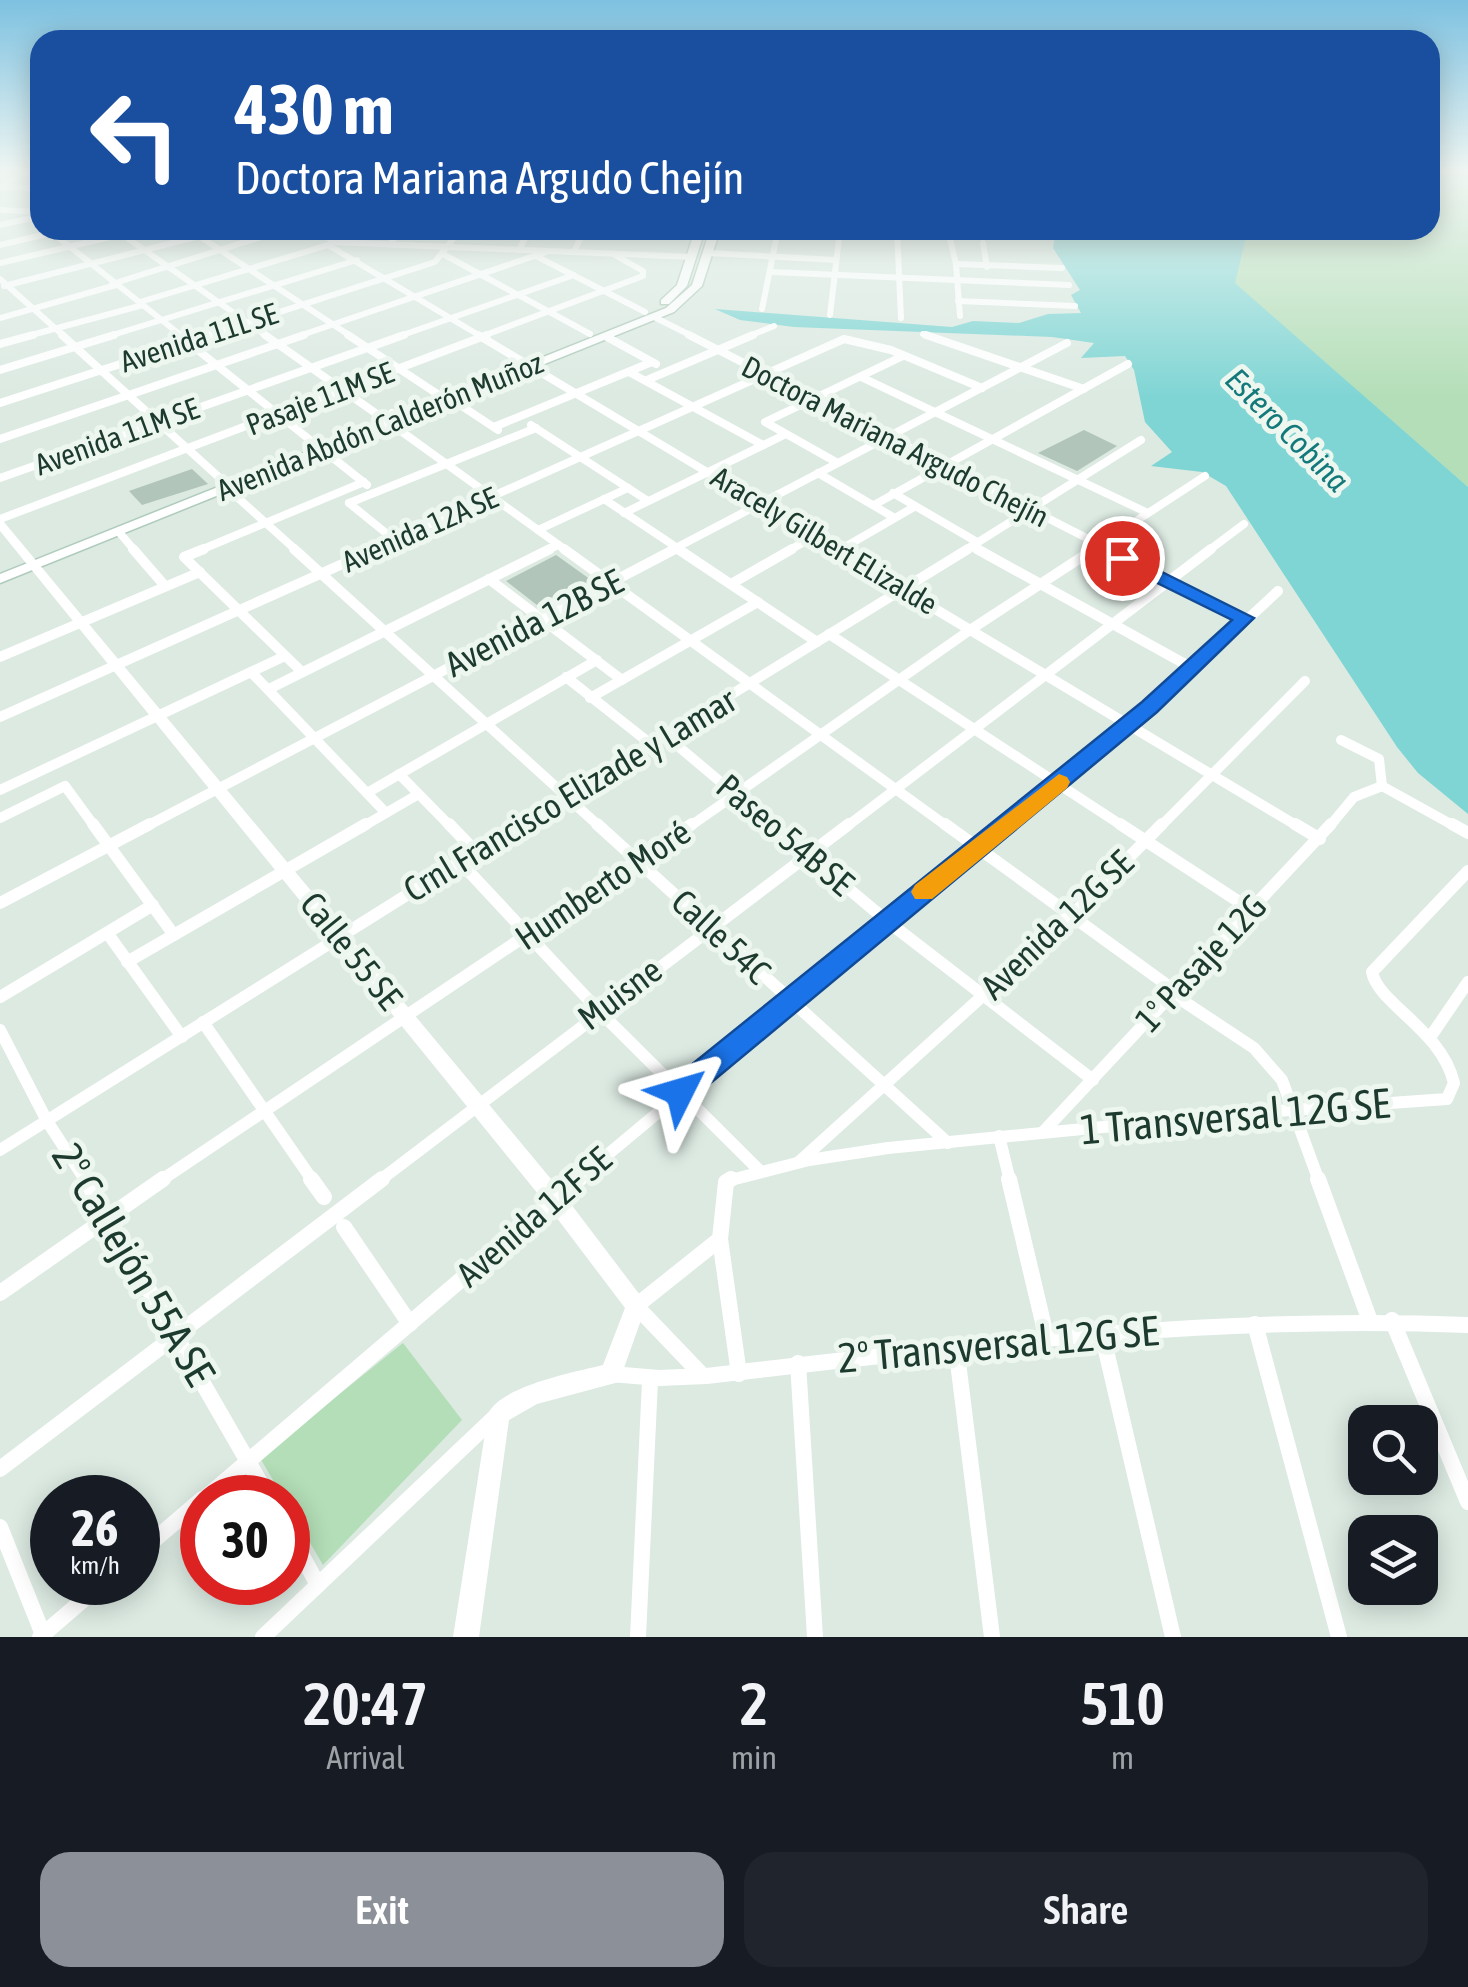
<!DOCTYPE html>
<html lang="en">
<head>
<meta charset="utf-8">
<style>
	:root { --surface:#171b24; --page:#20242c; --text:#f1f3f6; --muted:#9ea1a6; --accent:#8c9099 }
	body { margin:0; font-family:"Asap Condensed",sans-serif; background:var(--page); color:var(--text); height:100vh; display:flex; flex-direction:column; font-size:38px; white-space:nowrap }
	* { box-sizing:border-box; margin:0 }
	p { font-size:32px; color:var(--muted) }
	.icon { flex:none; width:55px; height:55px; fill:none; stroke:currentColor; stroke-width:2; stroke-linecap:round; stroke-linejoin:round }
	.map { position:relative; height:1637px; overflow:hidden }
	.panel { display:flex; flex-direction:column; background:var(--surface); flex:1 }
	.panel>* { flex:none }
	.banner { position:absolute; left:30px; top:30px; width:1410px; height:210px; border-radius:30px; box-shadow:0 5px 25px #0003; background:#1a4fa0; color:#fff; overflow:hidden }
	.tools { position:absolute; left:1348px; top:1405px; display:grid; gap:20px }
	.tools a { display:grid; place-items:center; width:90px; height:90px; border-radius:20px; background:var(--surface); box-shadow:0 5px 25px #0003; font-size:50px }
	.speed { position:absolute; left:30px; top:1475px; display:flex; gap:20px; font-size:50px; font-weight:700; text-align:center }
	.speed>* { display:grid; place-content:center; width:130px; height:130px; border-radius:50%; background:var(--surface); box-shadow:0 5px 25px #0003; line-height:1 }
	.speed small { font-size:25px; font-weight:400 }
	.speed .limit { border:15px solid #d22; background:#fff; color:#111 }
	.pin { position:absolute; display:grid; place-items:center; width:85px; height:85px; color:#fff; margin:-42px; border:5px solid #fff; border-radius:50%; box-shadow:0 2px 10px #0007 }
	.me { position:absolute; width:110px; margin:-55px; rotate:50deg; stroke-linejoin:round; filter:drop-shadow(0 0 8px #0008) }
	.turn { display:flex; align-items:center; gap:35px; height:210px; padding:0 40px; font-size:45px }
	.turn .icon { width:130px; height:130px; stroke-width:2.5 }
	.turn b { display:block; font-size:70px; line-height:85px }
	.eta { display:flex; justify-content:space-evenly; align-items:center; height:170px; text-align:center }
	.eta b { font-size:60px; font-weight:600; line-height:70px }
	.button { display:flex; gap:20px; margin-top:auto; padding:20px 40px }
	.button a { flex:1; height:115px; border-radius:30px; background:var(--accent); color:#fff; font-size:40px; font-weight:600; line-height:115px; text-align:center }
	.button a+a { background:var(--page); color:var(--text) }
	.map>svg:first-child { display:block }
	.green { fill:#b3deb7 }
	.water { fill:#7ed5d4 }
	.building { fill:#b1c5ba }
	.lines { fill:none; stroke-linecap:round; stroke-linejoin:round }
	.secondary-casing { stroke:#afcbbc; stroke-width:3 }
	.minor-far4 { stroke:#fff; stroke-width:6 }
	.minor-far3 { stroke:#fff; stroke-width:8 }
	.minor-far2 { stroke:#fff; stroke-width:10 }
	.minor-far1 { stroke:#fff; stroke-width:12 }
	.minor { stroke:#fff; stroke-width:16 }
	.tertiary { fill:#fff; fill-rule:evenodd }
	.secondary { fill:#fff; fill-rule:evenodd }
	.route { fill:#1a73e8; stroke:#114b97; stroke-width:2.5 }
	.slow { fill:#f59e0b }
	.labels { text-anchor:middle; stroke-width:10; stroke-linejoin:round; paint-order:stroke }
	.far-street-label { font-size:30px; fill:#1d3a2e; stroke:#edf7f0 }
	.far-water-label { font-size:32px; font-style:italic; fill:#13797a; stroke:#edf7f0 }
	.street-label { font-size:35px; fill:#1d3a2e; stroke:#edf7f0 }
	.near-street-label { font-size:42px; fill:#1d3a2e; stroke:#edf7f0 }
</style>
</head>
<body>
<div class="map">
<svg width="1468" height="1637" viewBox="0 0 1468 1637">
	<rect width="100%" height="100%" fill="#dceae2"/>
	<g class="green">
		<polygon points="1430,170 1468,170 1468,487 1234,283 1246,238 1273,230 1430,230"/>
		<polygon points="403,1343 462,1420 323,1565 288,1505 288,1498 283,1497 260,1458"/>
	</g>
	<polygon class="water" points="1056,230 1273,230 1246,238 1235,283 1468,487 1468,814 1418,773 1397,747 1226,486 1202,472 1151,466 1172,452 1145,422 1134,370 1125,356 1081,358 1094,343 1052,337 794,327 740,320 715,309 952,327 973,321 1019,323 1048,314 1081,313 1071,295 1080,290 1053,248"/>
	<g class="building">
		<polygon points="1084,430 1117,446 1077,471 1038,453"/>
		<polygon points="192,469 208,484 142,505 129,491"/>
		<polygon points="556,555 594,582 542,609 506,581"/>
	</g>
	<g class="lines">
		<g class="secondary-casing">
			<g id="secondary">
				<polygon points="695,230 705,230 687,286 669,304 661,304 661,300 677,285"/>
				<polygon points="710,230 720,230 702,286 674,312 0,583 0,574 666,308 692,285"/>
			</g>
		</g>
		<g class="minor-far4">
			<polyline points="0,187 40,188"/>
			<polyline points="1,188 26,170"/>
			<polyline points="0,210 40,212"/>
			<polyline points="0,225 32,218 40,223"/>
			<polyline points="49,230 183,337"/>
			<polyline points="116,230 268,337"/>
			<polyline points="251,230 334,238"/>
			<polyline points="616,230 641,231"/>
			<polyline points="897,230 901,318"/>
			<polyline points="945,230 1027,232"/>
			<polyline points="948,230 956,264 960,316"/>
			<polyline points="634,234 698,237"/>
			<polyline points="199,236 352,337"/>
			<polyline points="331,242 693,257"/>
			<polyline points="983,243 987,267"/>
			<polyline points="390,244 400,230"/>
			<polyline points="0,245 63,230"/>
			<polyline points="328,245 482,337"/>
			<polyline points="519,250 529,230"/>
			<polyline points="574,252 584,230"/>
			<polyline points="708,253 836,260"/>
			<polyline points="443,254 590,334"/>
			<polyline points="536,256 645,312"/>
			<polyline points="0,263 140,230"/>
			<polyline points="956,264 1062,268"/>
			<polyline points="770,272 1069,285"/>
			<polyline points="0,279 65,337"/>
			<polyline points="112,284 283,230"/>
			<polyline points="4,286 223,230"/>
			<polyline points="958,301 1075,306"/>
			<polyline points="140,302 328,245"/>
			<polyline points="762,309 778,230"/>
			<polyline points="830,315 840,230"/>
			<polyline points="654,317 694,337"/>
			<polyline points="0,318 116,285"/>
			<polyline points="923,334 933,337"/>
			<polyline points="24,337 143,305"/>
			<polyline points="106,337 357,260"/>
			<polyline points="202,337 435,262 460,230"/>
			<polyline points="296,337 549,251"/>
			<polyline points="397,337 574,275"/>
			<polyline points="480,337 643,276 643,271 613,254"/>
			<polyline points="747,337 774,326"/>
		</g>
		<g class="minor-far3">
			<polyline points="62,335 222,480"/>
			<polyline points="179,335 315,444"/>
			<polyline points="265,335 381,417"/>
			<polyline points="348,335 439,395"/>
			<polyline points="478,335 839,551"/>
			<polyline points="689,335 1112,551"/>
			<polyline points="926,335 1084,389"/>
			<polyline points="607,337 656,364"/>
			<polyline points="0,344 33,335"/>
			<polyline points="0,370 114,335"/>
			<polyline points="629,372 763,445"/>
			<polyline points="861,377 1148,513"/>
			<polyline points="647,380 753,335"/>
			<polyline points="451,399 498,430"/>
			<polyline points="0,403 210,335"/>
			<polyline points="392,413 387,421 567,551"/>
			<polyline points="531,425 648,501"/>
			<polyline points="494,427 652,362"/>
			<polyline points="0,439 304,335"/>
			<polyline points="323,450 367,485"/>
			<polyline points="836,462 765,422 903,356"/>
			<polyline points="818,473 893,517"/>
			<polyline points="0,478 404,335"/>
			<polyline points="227,488 297,551"/>
			<polyline points="893,493 977,542"/>
			<polyline points="604,499 682,551"/>
			<polyline points="349,503 536,428"/>
			<polyline points="349,503 397,542"/>
			<polyline points="874,505 1128,364"/>
			<polyline points="624,513 784,435"/>
			<polyline points="0,519 487,335"/>
			<polyline points="538,530 628,488"/>
			<polyline points="119,532 135,551"/>
			<polyline points="972,546 982,551"/>
			<polyline points="198,551 364,482"/>
			<polyline points="370,551 844,339 891,350 982,388"/>
			<polyline points="545,551 558,545"/>
			<polyline points="670,551 1067,343"/>
			<polyline points="788,551 813,537"/>
			<polyline points="838,551 914,507"/>
			<polyline points="964,551 1141,440"/>
			<polyline points="1090,551 1205,476"/>
			<polyline points="1208,551 1244,524"/>
		</g>
		<g class="minor-far2">
			<polyline points="133,549 165,586"/>
			<polyline points="204,549 184,557 302,672"/>
			<polyline points="294,549 600,827"/>
			<polyline points="564,549 948,827"/>
			<polyline points="678,549 817,642"/>
			<polyline points="835,549 1299,827"/>
			<polyline points="977,549 1194,669"/>
			<polyline points="1107,549 1244,619"/>
			<polyline points="838,551 842,549"/>
			<polyline points="489,579 622,680"/>
			<polyline points="731,584 792,549"/>
			<polyline points="829,634 1124,827"/>
			<polyline points="0,657 200,572"/>
			<polyline points="251,672 386,813"/>
			<polyline points="566,677 652,745"/>
			<polyline points="271,688 550,549"/>
			<polyline points="590,698 758,602"/>
			<polyline points="0,717 376,549"/>
			<polyline points="666,736 774,827"/>
			<polyline points="1341,740 1379,759 1382,786"/>
			<polyline points="399,774 451,827"/>
			<polyline points="0,790 285,656"/>
			<polyline points="367,793 597,660"/>
			<polyline points="0,818 65,786 95,827"/>
			<polyline points="145,827 675,549"/>
			<polyline points="362,827 417,795"/>
			<polyline points="516,827 968,549"/>
			<polyline points="689,827 970,630 1094,549"/>
			<polyline points="846,827 1211,549"/>
			<polyline points="1001,827 1194,669 1278,591"/>
			<polyline points="1160,827 1305,681"/>
			<polyline points="1329,827 1354,797 1382,786 1456,827"/>
		</g>
		<g class="minor-far1">
			<polyline points="93,824 174,935"/>
			<polyline points="449,824 475,851"/>
			<polyline points="597,824 948,1143"/>
			<polyline points="771,824 887,921 1093,1080"/>
			<polyline points="945,824 1174,990"/>
			<polyline points="1120,824 1250,909"/>
			<polyline points="1295,824 1320,839"/>
			<polyline points="1452,824 1468,833"/>
			<polyline points="459,861 599,1011 759,1170"/>
			<polyline points="0,903 150,824"/>
			<polyline points="108,934 182,1037"/>
			<polyline points="127,962 366,824"/>
			<polyline points="1171,993 1254,1048 1282,1080 1319,1181"/>
			<polyline points="0,997 153,905"/>
			<polyline points="203,1022 313,1181"/>
			<polyline points="0,1030 47,1121 86,1181"/>
			<polyline points="1431,1036 1468,982"/>
			<polyline points="1043,1132 1331,824"/>
			<polyline points="999,1136 1010,1181"/>
			<polyline points="0,1150 520,824"/>
			<polyline points="800,1161 1071,916 1162,824"/>
			<polyline points="160,1181 692,824"/>
			<polyline points="379,1181 849,824"/>
			<polyline points="576,1181 1004,824"/>
			<path d="M727 1181 809 1160 888 1148 1247 1113 1447 1099 1454 1083C1441 1029 1378 1004 1372 972L1468 871"/>
		</g>
		<g class="minor">
			<polyline points="85,1179 269,1498"/>
			<polyline points="311,1179 324,1197"/>
			<polyline points="731,1179 726,1182 720,1239 739,1374"/>
			<polyline points="1009,1179 1046,1335"/>
			<polyline points="1318,1179 1370,1321"/>
			<polyline points="344,1227 410,1324"/>
			<polyline points="0,1293 163,1179"/>
			<polyline points="1392,1320 1468,1502"/>
			<polyline points="1255,1324 1339,1637"/>
			<polyline points="1101,1329 1173,1637"/>
			<polyline points="956,1346 992,1637"/>
			<polyline points="798,1363 815,1637"/>
			<path d="M611 1374 659 1378 706 1376C960 1347 1211 1314 1468 1325"/>
			<polyline points="703,1376 636,1306 720,1239"/>
			<polyline points="0,1469 382,1179"/>
			<polyline points="205,1498 579,1179"/>
			<polyline points="0,1527 44,1637"/>
			<polyline points="288,1530 318,1585"/>
			<polyline points="138,1554 202,1499"/>
			<polyline points="40,1637 104,1582"/>
			<polyline points="263,1637 496,1416"/>
			<polyline points="638,1637 650,1381"/>
		</g>
		<path class="tertiary" d="M0 521 4 522 561 1191 643 1299 646 1306 619 1382 537 1404 509 1420 479 1637H453L488 1414C500 1386 575 1372 603 1365L625 1308 547 1205 0 531Z"/>
		<use href="#secondary" class="secondary"/>
	</g>
	<linearGradient id="sky" x2="0" y2="1"><stop stop-color="#7dc1e0"/><stop offset="0.43" stop-color="#eff6f2"/><stop offset="1" stop-color="#eff6f2" stop-opacity="0"/></linearGradient>
	<rect width="1468" height="399" fill="url(#sky)"/>
	<polygon class="route" points="1122,552 1254,618 1157,712 689,1101 680,1104 670,1101 666,1092 670,1082 1142,702 1232,620 1115,562 1113,558"/>
	<polygon class="slow" points="1059,774 1067,777 1070,782 1067,788 932,899 915,899 911,892 915,885"/>
	<g class="labels">
		<g class="far-street-label">
			<text transform="translate(199 338) rotate(-18)" y="10">Avenida 11L SE</text>
			<text transform="translate(320 399) rotate(-21)" y="10">Pasaje 11M SE</text>
			<text transform="translate(380 427) rotate(-22)" y="10">Avenida Abdón Calderón Muñoz</text>
			<text transform="translate(117 437) rotate(-20)" y="10">Avenida 11M SE</text>
			<text transform="translate(895 442) rotate(27)" y="10">Doctora Mariana Argudo Chejín</text>
			<text transform="translate(420 530) rotate(-24)" y="10">Avenida 12A SE</text>
			<text transform="translate(824 541) rotate(31)" y="10">Aracely Gilbert ELizalde</text>
		</g>
		<g class="far-water-label">
			<text transform="translate(1287 430) rotate(45)" y="11">Estero Cobina</text>
		</g>
		<g class="street-label">
			<text transform="translate(534 623) rotate(-27)" y="12">Avenida 12B SE</text>
			<text transform="translate(570 795) rotate(-31)" y="12">Crnl Francisco Elizade y Lamar</text>
			<text transform="translate(785 835) rotate(40)" y="12">Paseo 54B SE</text>
			<text transform="translate(603 885) rotate(-34)" y="12">Humberto Moré</text>
			<text transform="translate(1057 925) rotate(-44)" y="12">Avenida 12G SE</text>
			<text transform="translate(721 937) rotate(43)" y="12">Calle 54C</text>
			<text transform="translate(351 951) rotate(51)" y="12">Calle 55 SE</text>
			<text transform="translate(1201 963) rotate(-47)" y="12">1° Pasaje 12G</text>
			<text transform="translate(620 994) rotate(-37)" y="12">Muisne</text>
			<text transform="translate(534 1217) rotate(-41)" y="12">Avenida 12F SE</text>
		</g>
		<g class="near-street-label">
			<text transform="translate(1235 1116) rotate(-5)" y="15">1 Transversal 12G SE</text>
			<text transform="translate(134 1264) rotate(59)" y="15">2º Callejón 55A SE</text>
			<text transform="translate(998 1344) rotate(-5)" y="15">2º Transversal 12G SE</text>
		</g>
	</g>
</svg>
<div class="tools">
<a><svg class="icon" aria-label="search" viewBox="0 0 24 24"><circle cx="10" cy="10" r="6"/><path d="M15 15l6 6"/></svg></a>
<a><svg class="icon" aria-label="layers" viewBox="0 0 24 24"><path d="M12 4l9 5-9 5-9-5zM3 14l9 5 9-5"/></svg></a>
</div>
<div class="speed"><div>26<small>km/h</small></div><div class="limit">30</div></div>
<div class="pin" style="left:1122px;top:558px;background:#d93025"><svg class="icon" aria-label="arrive" viewBox="0 0 24 24"><path d="M6 21V4h12l-3 4 3 4H6"/></svg></div>
<svg class="me" style="left:680px;top:1092px" viewBox="-20 -20 40 40"><path d="M0-17L14 15 0 8-14 15z" fill="#1a73e8" stroke="#fff" stroke-width="4"/></svg>
<div class="banner">
<div class="turn"><svg class="icon" aria-label="left" viewBox="0 0 24 24"><path d="M17 20v-9H6M10 6l-5 5 5 5"/></svg><div><b>430 m</b>Doctora Mariana Argudo Chejín</div></div>
</div>
</div>
<section class="panel">
<div class="eta">
<div><b>20:47</b><p>Arrival</p></div>
<div><b>2</b><p>min</p></div>
<div><b>510</b><p>m</p></div>
</div>
<div class="button"><a>Exit</a><a>Share</a></div>
</section>
</body>
</html>
